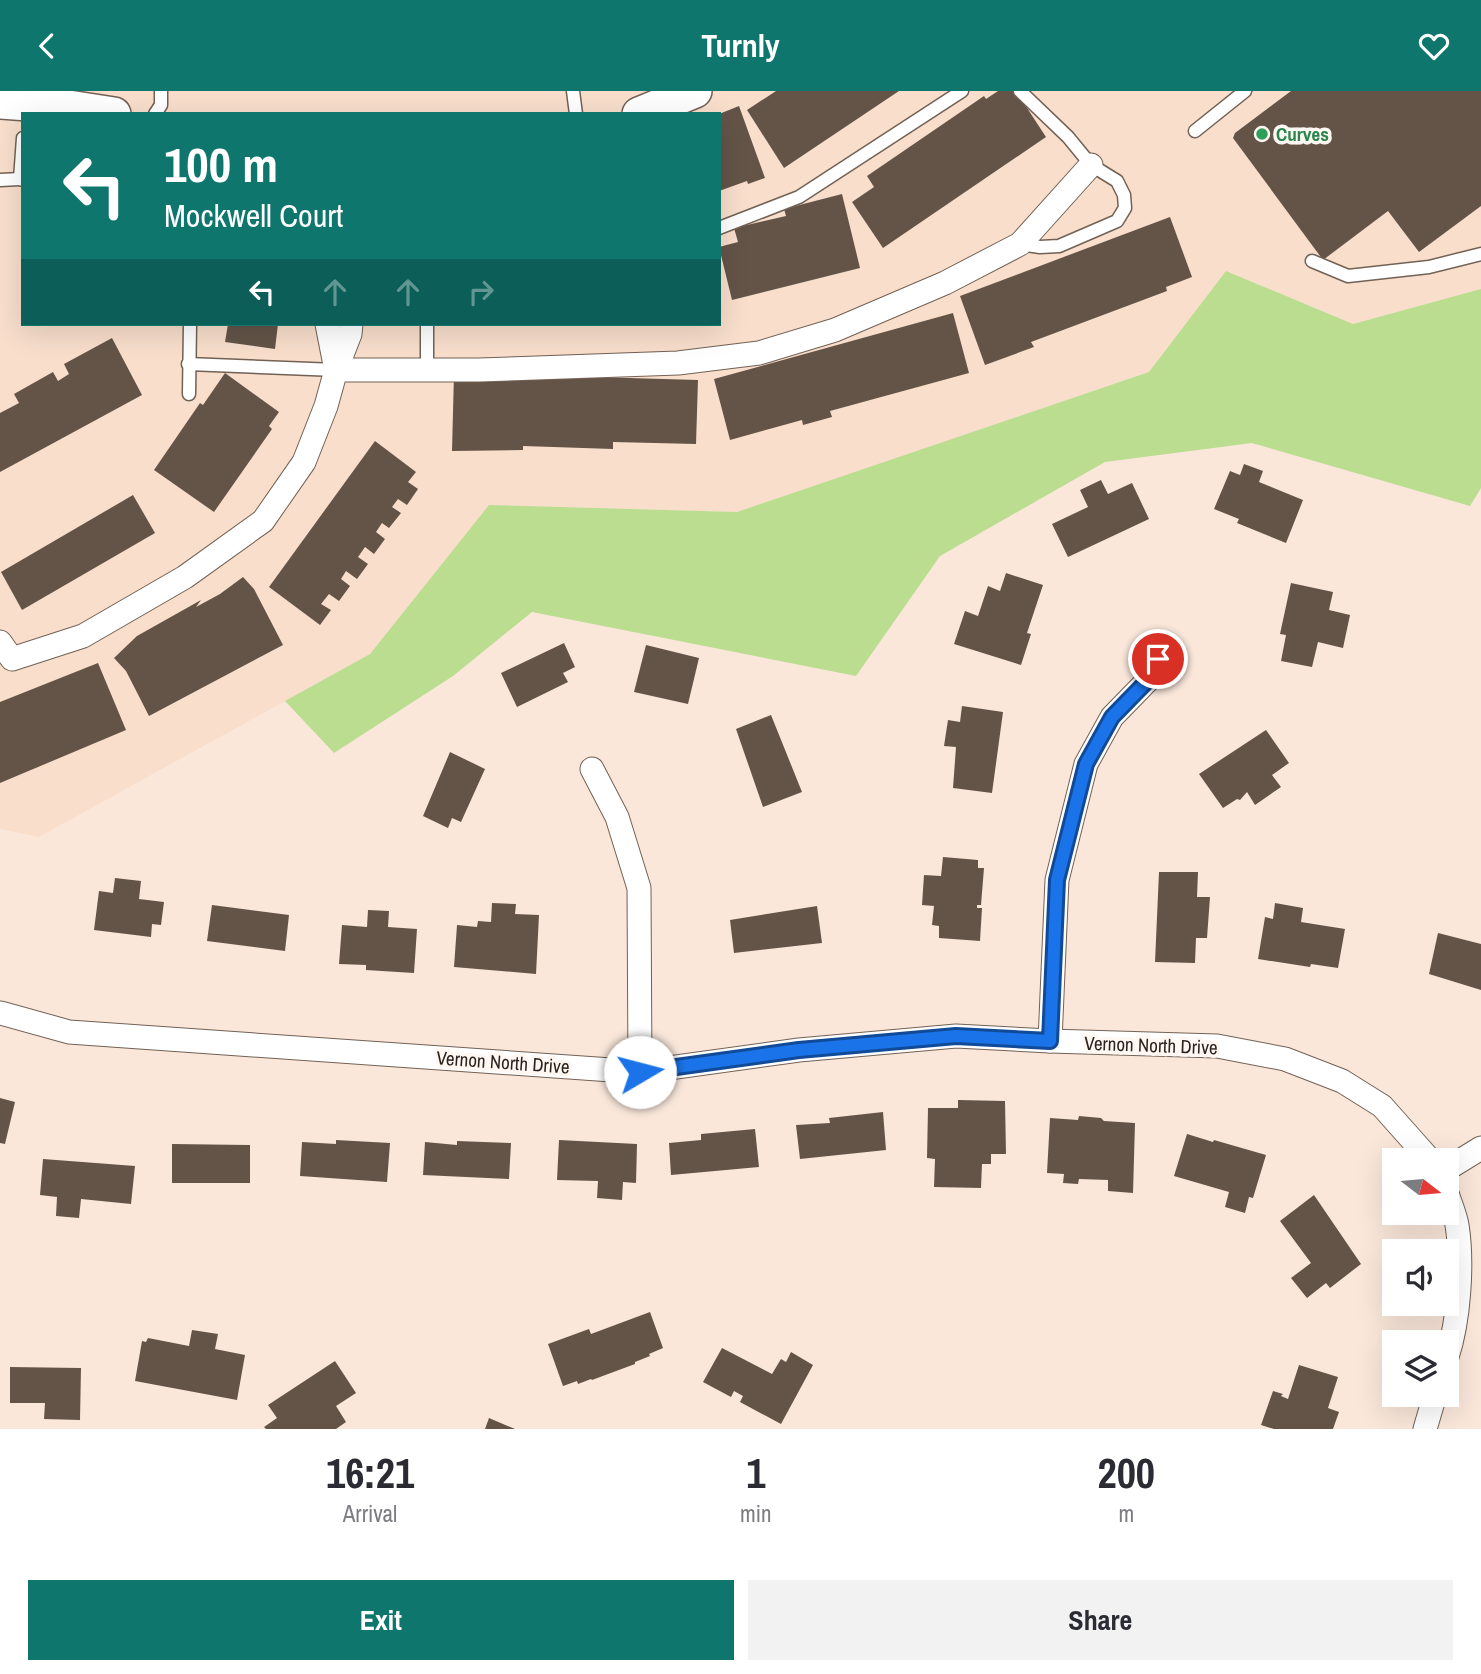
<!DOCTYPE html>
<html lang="en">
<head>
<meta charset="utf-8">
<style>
	:root { --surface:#fff; --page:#f2f2f3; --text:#2b2b33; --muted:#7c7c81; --accent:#0f766e }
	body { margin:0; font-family:"Archivo Narrow",sans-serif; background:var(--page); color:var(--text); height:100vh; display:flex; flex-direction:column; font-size:26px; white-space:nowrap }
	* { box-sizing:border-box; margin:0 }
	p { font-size:23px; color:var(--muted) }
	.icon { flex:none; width:38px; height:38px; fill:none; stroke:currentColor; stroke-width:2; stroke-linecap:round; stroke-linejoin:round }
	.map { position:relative; height:1338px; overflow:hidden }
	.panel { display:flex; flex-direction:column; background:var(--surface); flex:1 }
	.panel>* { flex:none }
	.guide { position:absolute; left:21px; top:21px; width:700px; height:214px; border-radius:0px; box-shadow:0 7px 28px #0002; background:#0f766e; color:#fff; overflow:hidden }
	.needle { width:46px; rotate:106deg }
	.buttons { position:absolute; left:1382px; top:1057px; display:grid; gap:14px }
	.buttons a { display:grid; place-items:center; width:77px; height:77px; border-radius:0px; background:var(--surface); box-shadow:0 7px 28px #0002; font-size:35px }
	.pin { position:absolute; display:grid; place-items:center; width:60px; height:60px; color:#fff; margin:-30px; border:4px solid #fff; border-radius:50%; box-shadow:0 2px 7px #0007 }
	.me { position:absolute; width:77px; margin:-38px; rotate:82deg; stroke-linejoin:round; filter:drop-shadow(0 0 5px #0008) }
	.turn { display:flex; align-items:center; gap:24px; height:147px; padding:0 28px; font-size:32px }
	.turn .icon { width:91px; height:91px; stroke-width:2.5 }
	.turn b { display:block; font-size:49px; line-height:60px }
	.lanes { display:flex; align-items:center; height:66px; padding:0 28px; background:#0003; justify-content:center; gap:35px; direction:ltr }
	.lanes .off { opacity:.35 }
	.eta { display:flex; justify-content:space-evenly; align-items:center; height:119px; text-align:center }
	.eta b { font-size:42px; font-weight:700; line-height:49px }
	.cta { display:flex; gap:14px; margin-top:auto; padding:14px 28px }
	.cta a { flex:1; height:80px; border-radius:0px; background:var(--accent); color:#fff; font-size:28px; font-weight:700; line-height:80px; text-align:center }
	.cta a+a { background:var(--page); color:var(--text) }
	header { display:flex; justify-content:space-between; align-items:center; height:91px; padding:0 28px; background:var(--accent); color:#fff; font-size:32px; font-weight:700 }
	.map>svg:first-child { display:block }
	.built { fill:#f8decb; fill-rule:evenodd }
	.green { fill:#badd90 }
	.building { fill:#645448 }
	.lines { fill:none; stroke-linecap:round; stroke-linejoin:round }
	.lane-casing { stroke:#726155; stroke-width:15 }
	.street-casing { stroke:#726155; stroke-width:25 }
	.secondary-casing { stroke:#726155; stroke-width:36 }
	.lane { stroke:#fff; stroke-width:12 }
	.street { stroke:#fff; stroke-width:23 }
	.secondary { stroke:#fff; stroke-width:33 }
	.route-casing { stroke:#114b97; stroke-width:18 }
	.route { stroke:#1a73e8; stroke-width:12 }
	.leisure-dot { fill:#2e9e5b; stroke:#fff7f1; stroke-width:2.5 }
	.labels { text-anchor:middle; stroke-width:7; stroke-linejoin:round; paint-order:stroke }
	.leisure-label { font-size:19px; font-weight:bold; fill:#27864d; stroke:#fff7f1; text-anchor:start }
	.street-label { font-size:19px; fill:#29221d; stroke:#fff7f1 }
</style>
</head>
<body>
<header><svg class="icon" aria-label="back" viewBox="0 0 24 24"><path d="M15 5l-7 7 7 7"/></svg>Turnly<svg class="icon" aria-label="heart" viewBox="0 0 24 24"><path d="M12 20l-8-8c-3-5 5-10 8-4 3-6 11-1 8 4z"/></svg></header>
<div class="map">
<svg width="1481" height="1338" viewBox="0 0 1481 1338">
	<rect width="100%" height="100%" fill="#fae7da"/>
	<path class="built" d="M0 0H1481V198L1353 233 1226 180 1149 281 737 421 489 414 370 563 39 746 0 738ZM23 23H719V233H23Z"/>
	<polygon class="green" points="1226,180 1353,233 1481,198 1481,397 1470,415 1252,352 1105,371 940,465 856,585 532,521 453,585 334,662 285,610 370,563 489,414 737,421 1149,281"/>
	<g class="building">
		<polygon points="776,0 899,0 784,77 747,19"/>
		<polygon points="998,0 1016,0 1046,46 883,157 852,111 874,96 867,85 984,5 986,8"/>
		<polygon points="1291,0 1481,0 1481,115 1419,161 1388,120 1323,169 1233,47 1235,42"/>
		<polygon points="739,15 765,87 748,93 747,90 719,100 719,23"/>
		<polygon points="842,103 860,177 732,209 719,156 738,151 734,137 786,125 784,118"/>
		<polygon points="1170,126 1192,186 1166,196 1167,200 1031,251 1034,256 985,274 960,205"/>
		<polygon points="953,222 969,282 830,320 832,326 803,334 802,329 730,349 714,288"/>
		<polygon points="228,233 278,233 275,258 225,251"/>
		<polygon points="112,247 142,304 0,381 0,322 19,312 14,303 53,281 58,290 69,283 64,273"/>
		<polygon points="225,282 279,321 269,335 272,338 214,421 154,379 200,312 203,314"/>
		<polygon points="454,282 698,289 696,353 613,351 613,358 523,355 523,359 452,360"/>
		<polygon points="375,350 416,381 408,391 418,398 407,414 398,408 392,416 401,422 389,437 382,432 376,441 385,448 374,463 365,456 358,466 368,473 357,488 346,480 341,488 350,495 339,510 329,503 321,513 331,519 320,534 269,496"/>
		<polygon points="1244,373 1263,380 1259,391 1303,409 1286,452 1237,432 1239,428 1214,418 1230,380 1240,384"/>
		<polygon points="1101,389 1108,403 1132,392 1149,428 1068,466 1052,433 1088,416 1080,399"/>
		<polygon points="133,404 155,442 22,519 1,481"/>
		<polygon points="1006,482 1043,494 1027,542 1031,543 1021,574 954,553 965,520 978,525 988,495 1000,500"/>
		<polygon points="243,486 254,498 283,554 149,625 126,580 114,567 137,545 201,509 196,516 220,503"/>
		<polygon points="1291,492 1333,501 1329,519 1350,524 1343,557 1318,551 1312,576 1281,570 1286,544 1280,543"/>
		<polygon points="564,552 575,576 563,582 568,591 517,616 501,582"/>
		<polygon points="646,554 699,567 688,613 634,601"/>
		<polygon points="98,572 126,639 0,692 0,611"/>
		<polygon points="962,615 1003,621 992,702 953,697 956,656 944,655 948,629 960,631"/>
		<polygon points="771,624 802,701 763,716 736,638"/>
		<polygon points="1266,639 1289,672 1272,684 1281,696 1255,714 1247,701 1240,709 1237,708 1223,717 1199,683"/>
		<polygon points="450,661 485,678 461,731 452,727 448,737 423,725"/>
		<polygon points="943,766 978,769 978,777 984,777 981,814 977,814 977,817 982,817 980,850 939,847 939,835 932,834 934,815 922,814 924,784 941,785"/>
		<polygon points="1159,781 1198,781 1197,806 1210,806 1207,847 1196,847 1195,872 1155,871"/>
		<polygon points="115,787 141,790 139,808 164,811 161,834 152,833 151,846 94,839 99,800 113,802"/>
		<polygon points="492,812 516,813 515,823 539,824 536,883 454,876 457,834 477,836 478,830 491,831"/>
		<polygon points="1275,812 1303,817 1301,831 1345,838 1338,877 1311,873 1310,876 1258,868 1265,826 1273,828"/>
		<polygon points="212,814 289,824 285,860 207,850"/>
		<polygon points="817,815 822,852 734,862 730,829"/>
		<polygon points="368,819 389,820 388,836 417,838 414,882 366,879 366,874 339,873 342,834 367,836"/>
		<polygon points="1438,842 1481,853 1481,899 1429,883"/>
		<polygon points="0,1007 15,1011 5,1053 0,1052"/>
		<polygon points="958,1009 1005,1010 1006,1063 991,1063 991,1073 982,1073 981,1097 934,1096 935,1068 927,1067 928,1017 958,1017"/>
		<polygon points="883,1021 886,1059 800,1068 796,1034 830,1032 829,1027"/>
		<polygon points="1079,1025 1101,1027 1104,1030 1135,1032 1133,1102 1108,1100 1108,1089 1079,1088 1078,1093 1063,1092 1064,1083 1047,1082 1050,1027 1078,1029"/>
		<polygon points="755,1038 759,1076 671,1084 669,1052 701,1049 701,1043"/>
		<polygon points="1187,1043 1213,1051 1214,1049 1266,1064 1253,1107 1249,1106 1245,1122 1225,1116 1229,1101 1174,1085"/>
		<polygon points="336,1049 390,1052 387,1091 300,1085 302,1051 336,1053"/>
		<polygon points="559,1049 637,1053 636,1092 623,1091 622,1109 597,1107 598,1090 557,1089"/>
		<polygon points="457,1050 511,1052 509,1088 423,1084 425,1051 457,1054"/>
		<polygon points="172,1053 250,1054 250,1092 172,1092"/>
		<polygon points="43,1068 135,1075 131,1113 81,1108 79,1127 56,1125 57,1106 40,1104"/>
		<polygon points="1314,1104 1361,1173 1330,1197 1326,1192 1307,1207 1291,1187 1311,1172 1280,1130"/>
		<polygon points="650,1221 663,1257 649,1263 650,1265 635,1271 635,1273 592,1289 591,1288 578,1293 577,1290 563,1295 548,1253 589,1238 591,1243"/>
		<polygon points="192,1239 218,1243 215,1258 245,1264 237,1309 135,1290 142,1250 146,1251 148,1247 189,1255"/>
		<polygon points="722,1257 772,1283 781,1268 786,1271 791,1261 813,1274 781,1333 740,1311 743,1305 734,1300 731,1306 703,1291"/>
		<polygon points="335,1270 356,1302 336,1315 346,1331 336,1338 266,1338 264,1336 277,1327 268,1314"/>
		<polygon points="1299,1274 1338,1286 1328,1317 1339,1321 1333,1338 1274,1338 1261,1334 1273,1300 1283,1303 1281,1305 1288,1308"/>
		<polygon points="10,1276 81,1277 80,1329 44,1328 45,1312 10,1312"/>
		<polygon points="489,1327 515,1338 485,1338"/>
	</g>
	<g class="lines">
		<g class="lane-casing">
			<g id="lane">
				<polyline points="573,0 576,23"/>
				<polyline points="1020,0 1068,46 1091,74 1117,90 1124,104 1125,117 1117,130 1059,155 1040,156 1020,153"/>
				<polyline points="155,23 161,14 161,0"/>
				<polyline points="1195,40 1245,0"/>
				<polyline points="23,47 20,88 23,89"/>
				<polyline points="0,89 20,88"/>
				<polyline points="719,137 799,106 962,0"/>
				<polyline points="1312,170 1348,185 1429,176 1481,163"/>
				<polyline points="427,233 427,279"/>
				<polyline points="188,273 336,279"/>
				<polyline points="189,303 190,233"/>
			</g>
		</g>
		<g class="street-casing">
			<g id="street">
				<polyline points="327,233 336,279"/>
				<polyline points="336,279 479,279 678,272 759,262 835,239 945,192 1020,153 1091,74"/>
				<polyline points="0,551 12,568 83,545 185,486 263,430 304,371 326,315 336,279 350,243 351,233"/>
				<polyline points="592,678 617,726 639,797 640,981"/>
				<polyline points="1,922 69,941 640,981 799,959 956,945 1050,950 1217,955 1285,968 1342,990 1382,1015 1430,1069"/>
				<polyline points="1050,950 1057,789 1086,673 1112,626 1152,585 1159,568"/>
				<polyline points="1447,1078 1481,1057"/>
				<path d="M1447 1102C1450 1112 1455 1123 1457 1134 1463 1172 1459 1230 1447 1266"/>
				<polyline points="1425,1338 1435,1304"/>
			</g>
		</g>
		<g class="secondary-casing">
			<g id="secondary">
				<polyline points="0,11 68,16 114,23"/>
				<polyline points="639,23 695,0"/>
			</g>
		</g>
		<use href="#lane" class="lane"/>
		<use href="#street" class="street"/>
		<use href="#secondary" class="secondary"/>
	</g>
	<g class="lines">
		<g class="route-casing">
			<polyline id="route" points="640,981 799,959 956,945 1050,950 1057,789 1086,673 1112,626 1152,585 1158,568"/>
		</g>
		<use href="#route" class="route"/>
	</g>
	<circle class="leisure-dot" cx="1262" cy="43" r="7"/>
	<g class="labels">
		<g class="leisure-label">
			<text x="1276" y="50">Curves</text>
		</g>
		<g class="street-label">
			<text transform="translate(1151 954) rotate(2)" y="7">Vernon North Drive</text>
			<text transform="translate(503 971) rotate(4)" y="7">Vernon North Drive</text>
		</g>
	</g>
</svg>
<div class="buttons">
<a><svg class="needle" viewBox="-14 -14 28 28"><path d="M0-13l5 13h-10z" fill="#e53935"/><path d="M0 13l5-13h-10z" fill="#7c7c81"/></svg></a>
<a><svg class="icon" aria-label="sound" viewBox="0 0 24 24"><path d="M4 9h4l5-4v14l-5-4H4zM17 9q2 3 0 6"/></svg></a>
<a><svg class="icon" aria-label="layers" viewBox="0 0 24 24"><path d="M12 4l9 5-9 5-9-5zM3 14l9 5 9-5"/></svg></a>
</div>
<div class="pin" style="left:1158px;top:568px;background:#d93025"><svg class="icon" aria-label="arrive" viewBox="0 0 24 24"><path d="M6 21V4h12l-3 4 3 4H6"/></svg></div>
<svg class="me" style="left:640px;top:981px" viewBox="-20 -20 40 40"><circle r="19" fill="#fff"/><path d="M0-13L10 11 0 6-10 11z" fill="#1a73e8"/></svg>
<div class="guide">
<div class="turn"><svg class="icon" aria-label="left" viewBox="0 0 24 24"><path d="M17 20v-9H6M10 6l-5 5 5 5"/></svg><div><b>100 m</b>Mockwell Court</div></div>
<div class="lanes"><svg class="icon" aria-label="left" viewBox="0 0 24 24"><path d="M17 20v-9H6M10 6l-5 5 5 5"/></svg><svg class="icon off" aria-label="ahead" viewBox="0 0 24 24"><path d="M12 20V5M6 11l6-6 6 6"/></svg><svg class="icon off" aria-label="ahead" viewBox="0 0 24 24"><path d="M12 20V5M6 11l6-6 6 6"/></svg><svg class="icon off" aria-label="right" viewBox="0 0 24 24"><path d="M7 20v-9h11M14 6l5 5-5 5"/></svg></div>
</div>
</div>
<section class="panel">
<div class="eta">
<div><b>16:21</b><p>Arrival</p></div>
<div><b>1</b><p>min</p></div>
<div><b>200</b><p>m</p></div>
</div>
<div class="cta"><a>Exit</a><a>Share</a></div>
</section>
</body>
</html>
